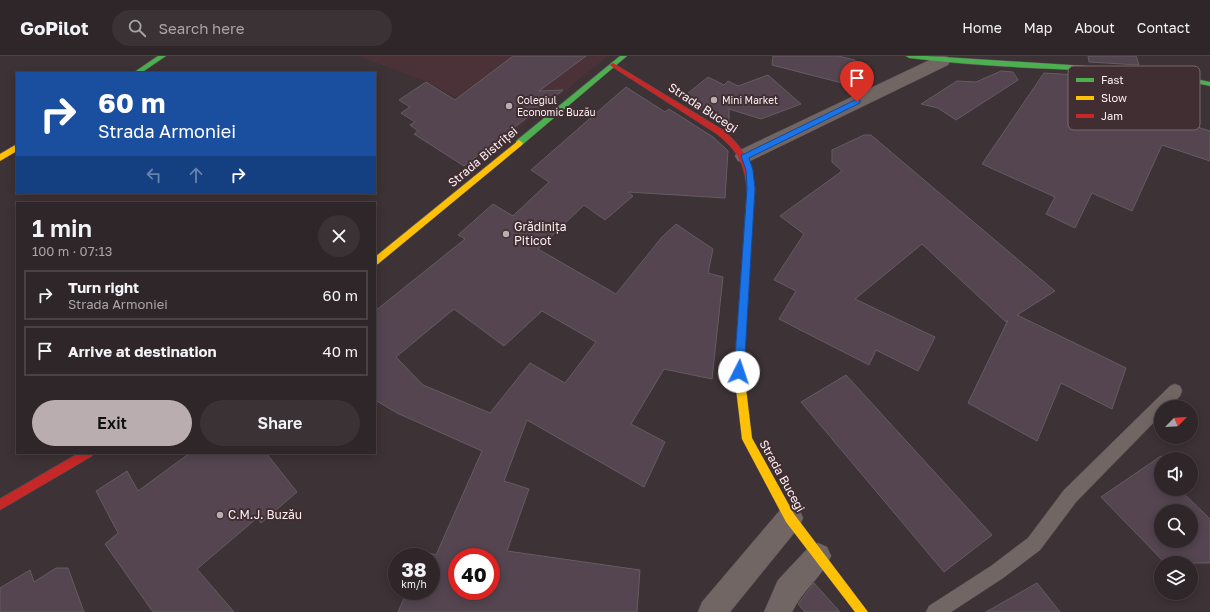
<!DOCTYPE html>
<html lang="en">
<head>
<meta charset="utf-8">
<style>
	:root { --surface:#2e2628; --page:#3a3234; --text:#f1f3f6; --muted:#a7a5a8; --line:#494345; --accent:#b9adb0 }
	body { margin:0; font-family:"Golos Text",sans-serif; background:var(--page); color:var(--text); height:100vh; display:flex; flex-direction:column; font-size:15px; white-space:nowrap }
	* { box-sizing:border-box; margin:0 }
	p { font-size:13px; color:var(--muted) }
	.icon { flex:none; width:22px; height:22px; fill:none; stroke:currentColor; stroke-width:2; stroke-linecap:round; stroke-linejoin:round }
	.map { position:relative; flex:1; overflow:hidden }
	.details { position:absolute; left:16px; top:146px; width:360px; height:252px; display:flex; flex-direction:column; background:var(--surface); border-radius:0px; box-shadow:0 2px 10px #0003,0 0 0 1px var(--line) }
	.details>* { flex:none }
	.guide { position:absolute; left:16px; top:16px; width:360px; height:122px; border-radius:0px; box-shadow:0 2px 10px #0003,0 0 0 1px var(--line); background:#1a4fa0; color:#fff; overflow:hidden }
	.needle { width:26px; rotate:66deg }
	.fabs { position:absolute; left:1154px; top:344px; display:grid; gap:8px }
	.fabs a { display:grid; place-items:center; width:44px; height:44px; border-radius:50%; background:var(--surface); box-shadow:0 2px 10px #0003,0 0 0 1px var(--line); font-size:20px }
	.speed { position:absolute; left:388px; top:492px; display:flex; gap:8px; font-size:20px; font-weight:700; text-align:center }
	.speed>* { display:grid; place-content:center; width:52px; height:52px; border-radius:50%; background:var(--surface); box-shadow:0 2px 10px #0003,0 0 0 1px var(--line); line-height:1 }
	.speed small { font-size:10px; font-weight:400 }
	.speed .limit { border:6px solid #d22; background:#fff; color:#111 }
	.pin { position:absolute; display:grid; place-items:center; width:34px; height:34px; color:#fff; margin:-41px -17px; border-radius:50% 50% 50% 0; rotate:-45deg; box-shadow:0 0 4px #0007 }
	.pin .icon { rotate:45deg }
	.me { position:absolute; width:44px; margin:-22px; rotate:4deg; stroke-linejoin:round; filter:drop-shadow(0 0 3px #0008) }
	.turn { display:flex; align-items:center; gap:14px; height:84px; padding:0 16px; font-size:18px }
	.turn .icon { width:52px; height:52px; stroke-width:2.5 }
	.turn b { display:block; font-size:28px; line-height:34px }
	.lanes { display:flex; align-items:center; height:38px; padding:0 16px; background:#0003; justify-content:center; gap:20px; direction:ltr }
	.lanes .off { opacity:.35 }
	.round { display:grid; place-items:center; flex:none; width:42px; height:42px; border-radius:21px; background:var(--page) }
	.summary { display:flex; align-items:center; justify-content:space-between; height:68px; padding:0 16px }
	h1 { font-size:24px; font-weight:600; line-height:30px }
	.primary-button { display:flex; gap:8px; margin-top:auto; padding:8px 16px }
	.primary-button a { flex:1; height:46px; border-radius:24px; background:var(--accent); color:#111; font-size:16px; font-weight:600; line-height:46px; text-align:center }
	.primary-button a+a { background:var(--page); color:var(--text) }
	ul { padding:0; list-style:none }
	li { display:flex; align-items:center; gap:12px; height:50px; margin:0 8px 6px; padding:0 8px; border:2px solid var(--line); border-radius:0px }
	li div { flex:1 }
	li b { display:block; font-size:15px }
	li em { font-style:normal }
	header { display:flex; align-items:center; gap:24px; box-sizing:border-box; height:56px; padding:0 20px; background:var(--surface); border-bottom:1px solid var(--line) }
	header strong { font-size:19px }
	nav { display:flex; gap:22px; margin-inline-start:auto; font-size:14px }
	.search { width:280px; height:36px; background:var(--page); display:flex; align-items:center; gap:10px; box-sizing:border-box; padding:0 14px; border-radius:22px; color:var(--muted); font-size:15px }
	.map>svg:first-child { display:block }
	.built { fill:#4a3238 }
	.building { fill:#544550; stroke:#645d60; fill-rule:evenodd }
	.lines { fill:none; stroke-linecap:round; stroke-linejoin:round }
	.lane-casing { stroke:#5b5154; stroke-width:1 }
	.street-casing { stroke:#5b5154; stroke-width:1 }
	.fast-casing { stroke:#5b5154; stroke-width:1 }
	.slow-casing { stroke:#5b5154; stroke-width:1 }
	.jam-casing { stroke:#5b5154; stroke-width:1 }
	.lane { fill:#726664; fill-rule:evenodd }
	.street { fill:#726664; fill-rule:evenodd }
	.fast { fill:#4caf50; fill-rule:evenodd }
	.slow { fill:#ffc107; fill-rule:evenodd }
	.jam { fill:#c62828; fill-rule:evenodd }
	.route { fill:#1a73e8; stroke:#114b97 }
	.poi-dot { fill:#b9adb0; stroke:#412e33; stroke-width:1.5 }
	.labels { text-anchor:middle; stroke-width:4; stroke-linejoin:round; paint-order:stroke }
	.far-poi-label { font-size:10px; fill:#fceff2; stroke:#412e33; text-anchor:start }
	.street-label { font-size:12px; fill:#fceff2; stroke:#412e33 }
	.poi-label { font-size:12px; fill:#fceff2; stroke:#412e33; text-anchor:start }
	.key { fill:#412e33; stroke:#79686c; stroke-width:1 }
	.key-label { font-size:11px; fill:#fceff2 }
</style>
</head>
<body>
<header>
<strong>GoPilot</strong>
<div class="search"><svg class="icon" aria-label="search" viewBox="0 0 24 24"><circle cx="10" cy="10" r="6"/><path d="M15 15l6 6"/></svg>Search here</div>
<nav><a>Home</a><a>Map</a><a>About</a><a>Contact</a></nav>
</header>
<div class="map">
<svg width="1210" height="556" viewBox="0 0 1210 556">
	<rect width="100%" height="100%" fill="#3d3235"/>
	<polygon class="built" points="358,0 608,0 516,75 425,25"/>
	<g class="building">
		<polygon points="513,0 586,0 539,35 563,34 464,110 414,78 418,75 410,69 415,66 401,57 410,51 399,44 426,26 455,44"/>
		<polygon points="773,0 838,0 855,4 846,28 772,9"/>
		<polygon points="1088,0 1136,0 1139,9 1089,6"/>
		<polygon points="1001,15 1013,16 1018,24 956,64 938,52 921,48 957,25 976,26"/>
		<polygon points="1044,17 1145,23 1159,59 1210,75 1210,105 1162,89 1132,155 1092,137 1075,172 1046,158 1055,141 982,108"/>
		<polygon points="768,19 801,48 761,63 729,53 729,72 682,42 708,21 724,29 728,25 738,30"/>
		<path d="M626 31 665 56 669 53 713 81 726 93 728 95 725 142 628 136 633 140 605 164 584 149 538 193 616 238 662 181 676 168 713 193 708 217 723 221 712 323 664 313 631 368 665 386 644 431 527 364 504 425 529 433 507 495 640 514 637 556H398L407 535H431V501H423L426 496 436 499 482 395 397 357 375 344V255L465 183 458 179 493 148 513 160 549 126 531 114ZM454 253 504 290 542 255 596 286 565 327 530 307 490 357 423 329 396 301ZM457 501H491V535H457Z"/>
		<polygon points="864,79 871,79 1055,235 1017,259 1126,312 1112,353 1061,327 1037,385 968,347 1008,264 1006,266 922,188 855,243 935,281 918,315 876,294 869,309 779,263 796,235 774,224 804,178 780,160 842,115 832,106 832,94"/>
		<polygon points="846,319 992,479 944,516 801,346"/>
		<polygon points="190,397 266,397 297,436 261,467 257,462 197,513 234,556 153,556 105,488 118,477 96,435 127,415 138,435"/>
		<path d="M1161 400V433H1179L1210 463V507H1165L1101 441ZM1161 455H1191V485H1161Z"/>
		<polygon points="56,512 68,512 84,556 0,556 0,532 30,514 34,526"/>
		<polygon points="814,527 840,556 805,556 798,548"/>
		<polygon points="1037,527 1060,556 986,556"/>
	</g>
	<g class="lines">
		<g class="lane-casing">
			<polygon id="lane" points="1175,328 1180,330 1182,335 1180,340 1169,351 1161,351 1161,359 1076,446 1040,494 1003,522 951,556 926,556 929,550 991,510 1028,482 1064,434 1170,330"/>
		</g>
		<g class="street-casing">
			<g id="street">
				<polygon points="942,0 948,1 950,5 948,9 750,105 744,106 738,105 735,100 738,95 936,1"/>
				<polygon points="790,449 799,453 803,462 799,471 730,556 698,556 702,546 781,453"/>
				<path d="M818 487 827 491 831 500C822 521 802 535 792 556H764L778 524 809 491Z"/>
			</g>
		</g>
		<g class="fast-casing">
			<g id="fast">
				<polygon points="158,0 166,0 141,17 133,17"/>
				<polygon points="620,0 627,0 522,89 516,89 516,85"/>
				<path d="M906 0H927L1133 13 1172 18 1210 26V30C1159 18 1108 16 1055 13 1006 11 958 8 909 2Z"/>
			</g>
		</g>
		<g class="slow-casing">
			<g id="slow">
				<polygon points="519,84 523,87 522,89 378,208 375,209 375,201"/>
				<polygon points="17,88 17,95 0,105 0,98"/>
				<polygon points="743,246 746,247 747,250 744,316 752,382 794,458 868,556 855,556 786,466 742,383 734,316 739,250 740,247"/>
			</g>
		</g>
		<g class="jam-casing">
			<g id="jam">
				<path d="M613 7 723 74C744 92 751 106 755 133L746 253H740L739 250 747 133C744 107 738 95 717 78L611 10 610 9Z"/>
				<polygon points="79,397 93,397 92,400 0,454 0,443"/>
			</g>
		</g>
		<use href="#lane" class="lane"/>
		<use href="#street" class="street"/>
		<use href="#fast" class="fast"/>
		<use href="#slow" class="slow"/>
		<use href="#jam" class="jam"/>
	</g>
	<polygon class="route" points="857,43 860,44 860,47 749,102 753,114 755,133 744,316 742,319 739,320 736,319 734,316 747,133 746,114 741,100 742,99"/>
	<g class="poi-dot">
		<circle cx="714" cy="44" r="4"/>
		<circle cx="509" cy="50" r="4"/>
		<circle cx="506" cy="178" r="4"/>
		<circle cx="220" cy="459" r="4"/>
	</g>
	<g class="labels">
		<g class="far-poi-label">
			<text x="517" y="48">Colegiul<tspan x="517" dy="12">Economic Buzău</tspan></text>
			<text x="722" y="48">Mini Market</text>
		</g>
		<g class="street-label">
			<text transform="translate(703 52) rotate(33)" y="4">Strada Bucegi</text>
			<text transform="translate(483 101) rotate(-40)" y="4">Strada Bistriței</text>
			<text transform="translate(782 420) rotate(61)" y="4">Strada Bucegi</text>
		</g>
		<g class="poi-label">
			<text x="514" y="175">Grădinița<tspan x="514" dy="14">Piticot</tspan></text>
			<text x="228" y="463">C.M.J. Buzău</text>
		</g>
	</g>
	<rect x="1068" y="10" width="132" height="64" rx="6" class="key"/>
	<rect x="1076" y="22" width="18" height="4" fill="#4caf50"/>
	<rect x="1076" y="40" width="18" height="4" fill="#ffc107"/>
	<rect x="1076" y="58" width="18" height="4" fill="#c62828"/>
	<g class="key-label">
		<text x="1101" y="28">Fast</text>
		<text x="1101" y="46">Slow</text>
		<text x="1101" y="64">Jam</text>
	</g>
</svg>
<div class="fabs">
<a><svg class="needle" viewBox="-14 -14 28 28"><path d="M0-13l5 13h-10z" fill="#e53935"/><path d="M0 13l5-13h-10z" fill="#a7a5a8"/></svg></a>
<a><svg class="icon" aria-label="sound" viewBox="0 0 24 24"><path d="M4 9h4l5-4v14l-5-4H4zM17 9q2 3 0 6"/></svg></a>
<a><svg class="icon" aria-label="search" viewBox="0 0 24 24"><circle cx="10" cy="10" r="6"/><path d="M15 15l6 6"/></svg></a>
<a><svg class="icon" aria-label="layers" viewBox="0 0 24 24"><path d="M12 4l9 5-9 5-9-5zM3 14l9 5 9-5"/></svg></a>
</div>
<div class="speed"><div>38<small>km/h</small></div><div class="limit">40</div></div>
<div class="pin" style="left:857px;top:46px;background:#d93025"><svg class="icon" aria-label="arrive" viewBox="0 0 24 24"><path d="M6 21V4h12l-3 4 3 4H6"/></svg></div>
<svg class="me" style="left:739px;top:316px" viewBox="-20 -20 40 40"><circle r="19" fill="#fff"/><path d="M0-13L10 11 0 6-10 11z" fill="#1a73e8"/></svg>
<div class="guide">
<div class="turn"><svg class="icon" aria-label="right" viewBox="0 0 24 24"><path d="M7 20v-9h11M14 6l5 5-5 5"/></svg><div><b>60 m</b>Strada Armoniei</div></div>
<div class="lanes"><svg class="icon off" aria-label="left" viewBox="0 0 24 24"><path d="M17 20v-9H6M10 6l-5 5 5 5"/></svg><svg class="icon off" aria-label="ahead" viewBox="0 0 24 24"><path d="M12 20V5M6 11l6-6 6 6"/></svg><svg class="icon" aria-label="right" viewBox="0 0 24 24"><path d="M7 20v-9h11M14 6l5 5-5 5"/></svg></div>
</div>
<section class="details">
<div class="summary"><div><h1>1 min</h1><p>100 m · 07:13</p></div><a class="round"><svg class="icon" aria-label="close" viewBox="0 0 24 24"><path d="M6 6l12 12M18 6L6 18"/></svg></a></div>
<ul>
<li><svg class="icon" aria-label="right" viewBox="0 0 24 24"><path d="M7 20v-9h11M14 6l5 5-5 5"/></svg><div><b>Turn right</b><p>Strada Armoniei</p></div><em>60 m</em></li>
<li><svg class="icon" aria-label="arrive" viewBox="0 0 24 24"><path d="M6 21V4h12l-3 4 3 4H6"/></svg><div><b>Arrive at destination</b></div><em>40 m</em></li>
</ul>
<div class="primary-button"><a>Exit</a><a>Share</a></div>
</section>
</div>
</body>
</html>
